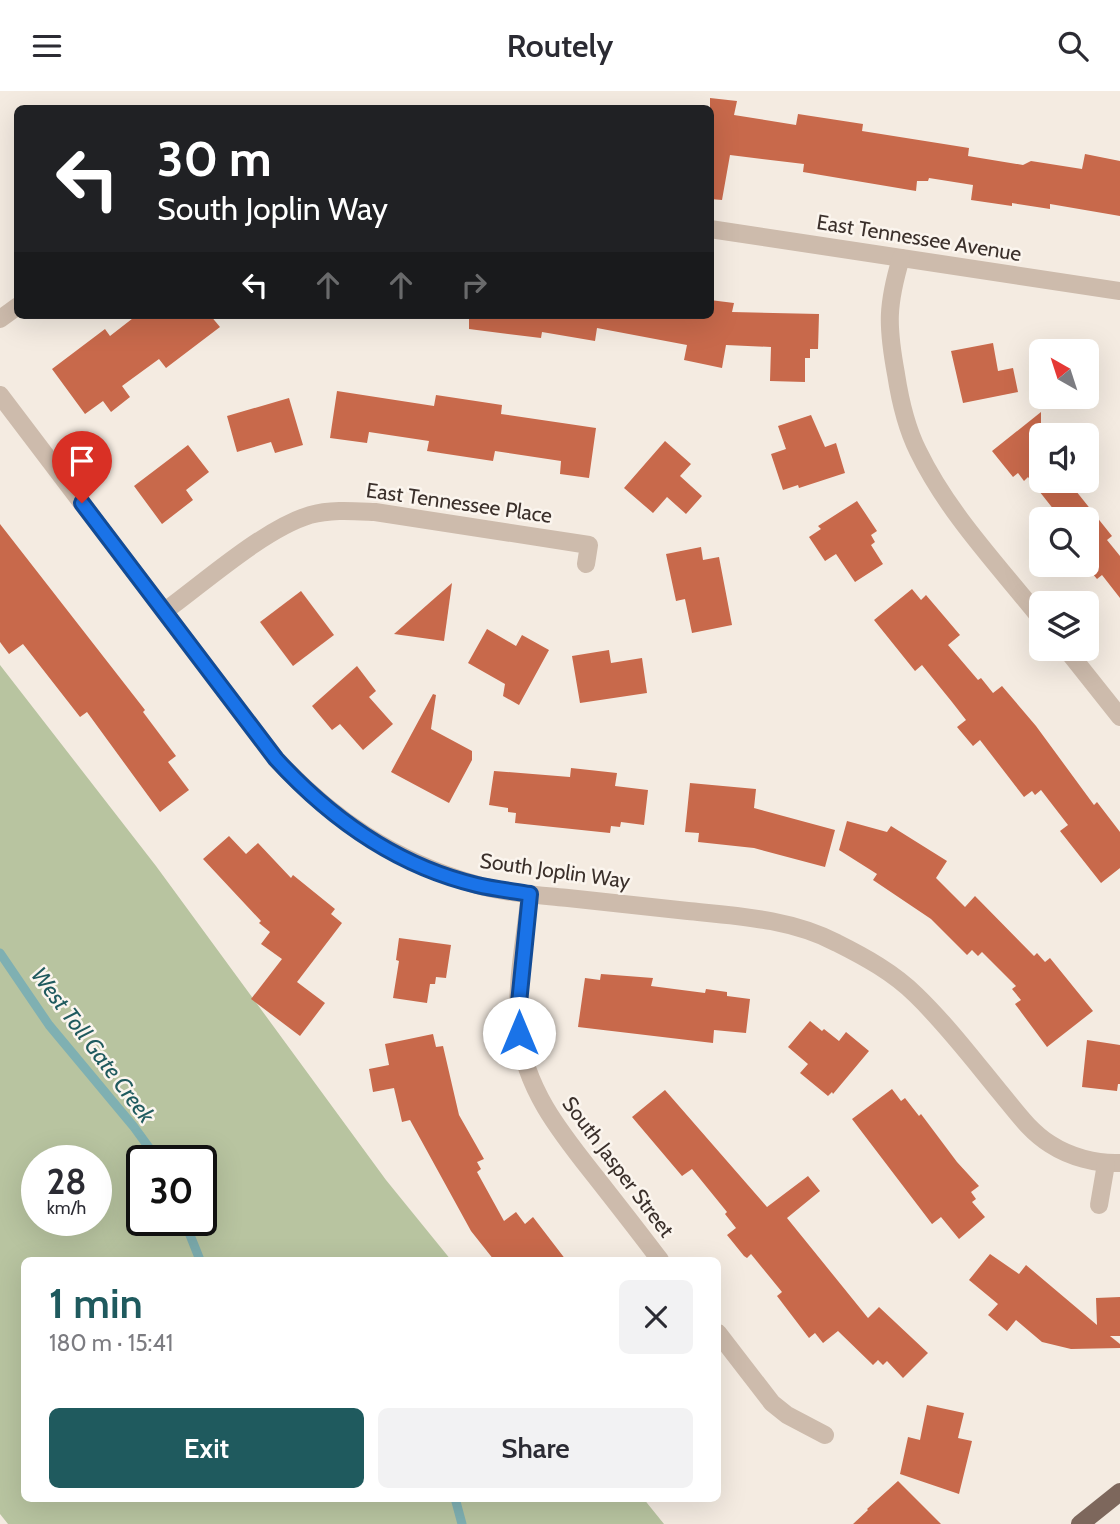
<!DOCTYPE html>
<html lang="en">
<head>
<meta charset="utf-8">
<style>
	:root { --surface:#fff; --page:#f2f2f3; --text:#2b2b33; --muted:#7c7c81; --accent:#1f5a5e }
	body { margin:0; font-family:Cabin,sans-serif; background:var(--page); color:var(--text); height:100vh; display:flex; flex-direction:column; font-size:26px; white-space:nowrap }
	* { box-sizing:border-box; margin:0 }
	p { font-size:23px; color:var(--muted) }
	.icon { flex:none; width:38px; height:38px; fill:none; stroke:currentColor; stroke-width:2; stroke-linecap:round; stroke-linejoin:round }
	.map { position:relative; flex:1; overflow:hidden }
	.details { position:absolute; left:21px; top:1166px; width:700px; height:245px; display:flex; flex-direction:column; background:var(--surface); border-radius:10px; box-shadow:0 7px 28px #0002 }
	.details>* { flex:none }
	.hud { position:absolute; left:14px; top:14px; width:700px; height:214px; border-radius:10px; box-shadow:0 7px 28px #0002; background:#202124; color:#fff; overflow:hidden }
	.needle { width:46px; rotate:321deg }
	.tools { position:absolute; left:1029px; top:248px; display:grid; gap:14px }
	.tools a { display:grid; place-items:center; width:70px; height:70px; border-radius:10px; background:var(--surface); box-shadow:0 7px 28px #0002; font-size:35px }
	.speed { position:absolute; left:21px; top:1054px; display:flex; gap:14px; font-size:35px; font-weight:700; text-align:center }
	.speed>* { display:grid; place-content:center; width:91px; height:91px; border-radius:50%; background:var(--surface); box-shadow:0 7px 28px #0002; line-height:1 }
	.speed small { font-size:18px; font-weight:400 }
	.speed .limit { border:4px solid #111; border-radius:10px; background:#fff; color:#111 }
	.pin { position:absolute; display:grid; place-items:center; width:60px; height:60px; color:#fff; margin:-72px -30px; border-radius:50% 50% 50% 0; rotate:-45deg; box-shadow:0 0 7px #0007 }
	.pin .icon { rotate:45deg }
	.me { position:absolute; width:77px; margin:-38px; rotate:0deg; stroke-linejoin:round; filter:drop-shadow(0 0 5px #0008) }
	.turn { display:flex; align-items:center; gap:24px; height:147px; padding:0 28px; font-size:32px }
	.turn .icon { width:91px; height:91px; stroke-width:2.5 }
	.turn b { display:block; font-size:49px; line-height:60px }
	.lanes { display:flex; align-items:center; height:66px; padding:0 28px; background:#0003; justify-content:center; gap:35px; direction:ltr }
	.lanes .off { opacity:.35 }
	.round { display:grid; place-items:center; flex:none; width:74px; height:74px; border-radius:10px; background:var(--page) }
	.headline { display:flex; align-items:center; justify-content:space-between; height:119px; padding:0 28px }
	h1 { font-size:42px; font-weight:600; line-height:52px; color:var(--accent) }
	.cta { display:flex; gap:14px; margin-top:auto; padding:14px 28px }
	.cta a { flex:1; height:80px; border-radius:10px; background:var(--accent); color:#fff; font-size:28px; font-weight:600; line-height:80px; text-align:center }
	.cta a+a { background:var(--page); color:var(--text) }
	header { display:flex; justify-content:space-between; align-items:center; height:91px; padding:0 28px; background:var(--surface); font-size:32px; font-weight:600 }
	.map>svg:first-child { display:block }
	.green { fill:#b8c4a0; fill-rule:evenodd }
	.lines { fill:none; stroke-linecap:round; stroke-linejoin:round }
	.stream { stroke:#7fb0b2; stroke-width:9 }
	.building { fill:#c8694b }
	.minor { stroke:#cdbbac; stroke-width:18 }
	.major { stroke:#7d675c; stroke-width:18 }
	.route-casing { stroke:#114b97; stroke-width:18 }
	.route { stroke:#1a73e8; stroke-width:12 }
	.labels { text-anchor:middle; stroke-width:5; stroke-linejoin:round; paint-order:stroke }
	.street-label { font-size:21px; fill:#3b302b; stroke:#fbf5ee }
	.water-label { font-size:23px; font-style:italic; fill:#1f5a5e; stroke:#fbf5ee }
</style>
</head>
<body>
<header><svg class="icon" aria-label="menu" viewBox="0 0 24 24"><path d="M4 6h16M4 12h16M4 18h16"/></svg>Routely<svg class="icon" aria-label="search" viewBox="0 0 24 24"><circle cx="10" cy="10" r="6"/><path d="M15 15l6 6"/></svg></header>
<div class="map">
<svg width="1120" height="1433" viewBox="0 0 1120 1433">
	<rect width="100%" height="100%" fill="#f4ebe1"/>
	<path class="green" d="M0 574 156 775 386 1089 451 1169H24V1407H643L664 1433H8L0 1423ZM37 1069H96V1129H37ZM142 1069H201V1129H142Z"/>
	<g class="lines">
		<g class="stream">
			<polyline points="0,862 49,934 134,1036 158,1069"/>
			<polyline points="184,1129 200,1169"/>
			<polyline points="455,1407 462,1433"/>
		</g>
	</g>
	<g class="building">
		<polygon points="710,7 737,10 734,24 796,34 798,23 863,33 862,40 969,57 968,65 1023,74 1031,70 1082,78 1085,63 1120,70 1120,125 1050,113 1050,118 1012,112 1012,115 971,109 973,94 929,87 928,90 917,90 916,100 803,81 804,73 730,64 722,109 710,108"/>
		<polygon points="710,209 734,212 732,221 819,223 818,258 810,258 810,267 805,267 805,291 770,290 771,256 726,254 722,277 684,269 687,254 597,237 595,250 542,241 541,247 469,238 469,224 710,224"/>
		<polygon points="137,224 210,224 220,236 166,277 159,268 122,295 130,306 111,321 103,310 85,323 52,278 105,238 110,245"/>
		<polygon points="993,252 998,280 1013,277 1018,301 963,312 951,260"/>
		<polygon points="337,300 434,315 436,304 502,314 501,323 596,337 589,387 560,383 561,370 495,360 493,370 427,360 429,350 369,341 367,352 330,347"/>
		<polygon points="289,307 303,354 275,362 271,351 237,361 227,325"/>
		<polygon points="1041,321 1041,390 1068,390 1112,445 1107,449 1120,465 1120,507 1102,484 1097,488 1087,476 1087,429 1062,429 1028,386 1024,390 1018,382 1013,386 992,360"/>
		<polygon points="811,324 825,356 836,352 845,382 799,397 798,394 783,399 771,363 786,358 778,335"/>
		<polygon points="665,350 691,373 680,385 702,405 686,423 667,406 653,422 624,397"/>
		<polygon points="188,354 209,381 186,399 193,409 162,433 134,395"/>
		<polygon points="857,410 877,440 871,444 875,451 871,454 883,473 855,491 836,463 825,470 809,446 821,438 818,435"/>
		<polygon points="0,433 145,619 143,621 176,665 168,671 189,699 160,721 87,621 80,626 23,553 9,563 0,551"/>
		<polygon points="701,456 703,469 719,466 732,534 692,542 685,508 676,510 666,463"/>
		<polygon points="452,492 444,550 394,543"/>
		<polygon points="912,498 921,509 926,504 960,544 948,554 978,589 981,587 993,602 1002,595 1036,635 1094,714 1097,711 1120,741 1120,777 1101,792 1060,740 1068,734 1041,699 1035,704 1032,700 1024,706 980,649 973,655 957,636 966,629 952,611 922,574 915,580 874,529"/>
		<polygon points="301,500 334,544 293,575 260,531"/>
		<polygon points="487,538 516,555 522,544 549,559 519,614 503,605 505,593 468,572"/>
		<polygon points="609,559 611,572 642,567 647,602 580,612 572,565"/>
		<polygon points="357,575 376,600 369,606 393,633 363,659 340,633 332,639 312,615"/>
		<polygon points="433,603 436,604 431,638 472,660 472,669 449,712 391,681"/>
		<polygon points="571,677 617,682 615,695 648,699 644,734 621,731 620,736 611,735 610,742 515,732 516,722 508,721 508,717 489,714 494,680 570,686"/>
		<polygon points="690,692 756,698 754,717 835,739 825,776 754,757 698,751 699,742 685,741"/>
		<polygon points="847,730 887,741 891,735 947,770 936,787 965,816 975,805 1034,865 1037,862 1045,871 1050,867 1093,920 1047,956 1015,913 1021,909 1012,898 1016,895 982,861 978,865 972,859 967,864 931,828 873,789 877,783 839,759"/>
		<polygon points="229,745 246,763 258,752 291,787 293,784 335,818 331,823 342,832 297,891 325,912 300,945 251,908 282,868 261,853 270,841 259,832 261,830 203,768"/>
		<polygon points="399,847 451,854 446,887 436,886 435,893 430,893 427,912 393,907 399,870 396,869"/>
		<polygon points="601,883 653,887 651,895 705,902 706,898 727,901 727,905 750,908 746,942 714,939 713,952 578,936 585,887 600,889"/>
		<polygon points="810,930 822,940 824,938 839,950 846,941 869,960 833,1003 832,1001 828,1005 800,982 808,973 788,956"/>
		<polygon points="433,943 436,956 443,955 459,1024 484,1068 477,1071 481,1078 477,1081 504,1130 516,1121 525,1133 533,1126 566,1169 494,1169 471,1140 410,1029 402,1031 394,997 373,1001 369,978 389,974 385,953"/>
		<polygon points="1087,949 1120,954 1120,993 1118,993 1117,1000 1082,996"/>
		<polygon points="892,998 901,1010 905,1007 919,1025 921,1023 957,1071 979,1095 971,1101 976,1108 972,1111 985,1126 959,1148 941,1126 932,1133 852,1028"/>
		<polygon points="665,999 767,1116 808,1085 820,1100 787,1127 868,1227 879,1216 928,1262 903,1287 887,1270 883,1274 878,1269 873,1274 838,1240 823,1252 815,1242 809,1247 777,1205 782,1201 751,1163 747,1167 744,1165 727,1144 736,1137 725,1123 727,1121 692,1078 682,1085 632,1026"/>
		<polygon points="990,1163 1019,1183 1026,1174 1097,1234 1096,1207 1120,1206 1120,1245 1110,1245 1120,1253 1120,1257 1071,1258 1042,1251 1016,1229 1007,1240 988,1224 998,1213 969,1189"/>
		<polygon points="927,1314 964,1322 958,1347 972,1350 959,1403 900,1383 908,1346 920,1349"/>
		<polygon points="898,1390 941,1433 853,1433 868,1419 867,1418"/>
	</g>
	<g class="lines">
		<g class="minor">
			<polyline points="710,138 1120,200"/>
			<path d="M901 167C887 214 887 234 896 283 900 309 906 336 918 360 948 422 998 474 1041 528"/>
			<polyline points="0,228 18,215"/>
			<path d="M0 304 276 668C333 729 393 769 474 793 504 802 537 804 568 807 608 811 648 816 688 820 738 825 792 828 837 852 865 866 894 882 916 904 946 933 972 967 999 1000 1015 1019 1029 1040 1050 1053 1070 1066 1096 1073 1120 1072"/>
			<path d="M165 520C205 491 264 438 310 424 331 418 354 420 375 421L589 454 586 473"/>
			<polyline points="1066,558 1120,626"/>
			<path d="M530 803C525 848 515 896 519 941 525 998 561 1042 595 1085 617 1113 639 1141 660 1169"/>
			<polyline points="1099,1114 1106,1073"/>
			<polyline points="718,1242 772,1312 787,1324 825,1344"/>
		</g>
		<polyline class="major" points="1080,1433 1120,1401"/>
	</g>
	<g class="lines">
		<g class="route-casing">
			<path id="route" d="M82 412 276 668C330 727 397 775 477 794 494 798 512 800 530 803L519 912V942"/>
		</g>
		<use href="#route" class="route"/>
	</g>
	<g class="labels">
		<g class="street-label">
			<text transform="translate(919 147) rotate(9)" y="7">East Tennessee Avenue</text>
			<text transform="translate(459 412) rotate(8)" y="7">East Tennessee Place</text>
			<text transform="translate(555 780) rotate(8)" y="7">South Joplin Way</text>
			<text transform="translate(618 1076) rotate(53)" y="7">South Jasper Street</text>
		</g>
		<g class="water-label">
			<text transform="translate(93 954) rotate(53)" y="8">West Toll Gate Creek</text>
		</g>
	</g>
</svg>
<div class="tools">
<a><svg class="needle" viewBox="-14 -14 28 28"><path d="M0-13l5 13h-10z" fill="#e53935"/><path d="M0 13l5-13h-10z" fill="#7c7c81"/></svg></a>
<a><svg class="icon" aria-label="sound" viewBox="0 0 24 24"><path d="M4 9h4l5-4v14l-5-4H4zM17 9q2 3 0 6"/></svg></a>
<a><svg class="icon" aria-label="search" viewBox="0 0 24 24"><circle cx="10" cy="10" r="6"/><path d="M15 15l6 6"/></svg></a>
<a><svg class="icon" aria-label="layers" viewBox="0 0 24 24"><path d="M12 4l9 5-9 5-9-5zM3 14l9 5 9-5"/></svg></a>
</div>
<div class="speed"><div>28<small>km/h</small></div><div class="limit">30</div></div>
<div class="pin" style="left:82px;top:412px;background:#d93025"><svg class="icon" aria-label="arrive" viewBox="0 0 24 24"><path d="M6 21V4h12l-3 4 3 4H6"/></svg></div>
<svg class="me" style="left:519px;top:942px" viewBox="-20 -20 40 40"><circle r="19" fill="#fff"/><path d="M0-13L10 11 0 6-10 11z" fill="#1a73e8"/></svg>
<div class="hud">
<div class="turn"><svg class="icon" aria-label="left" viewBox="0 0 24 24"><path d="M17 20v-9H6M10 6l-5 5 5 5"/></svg><div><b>30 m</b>South Joplin Way</div></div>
<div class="lanes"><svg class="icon" aria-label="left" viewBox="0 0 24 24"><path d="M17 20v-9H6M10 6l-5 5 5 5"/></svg><svg class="icon off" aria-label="ahead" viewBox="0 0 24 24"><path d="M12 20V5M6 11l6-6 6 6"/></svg><svg class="icon off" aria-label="ahead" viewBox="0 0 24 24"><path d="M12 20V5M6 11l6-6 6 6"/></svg><svg class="icon off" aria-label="right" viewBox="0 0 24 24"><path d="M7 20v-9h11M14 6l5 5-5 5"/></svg></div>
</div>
<section class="details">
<div class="headline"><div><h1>1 min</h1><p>180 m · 15:41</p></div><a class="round"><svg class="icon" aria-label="close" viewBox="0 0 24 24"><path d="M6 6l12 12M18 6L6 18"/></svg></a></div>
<div class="cta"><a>Exit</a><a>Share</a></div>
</section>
</div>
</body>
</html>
